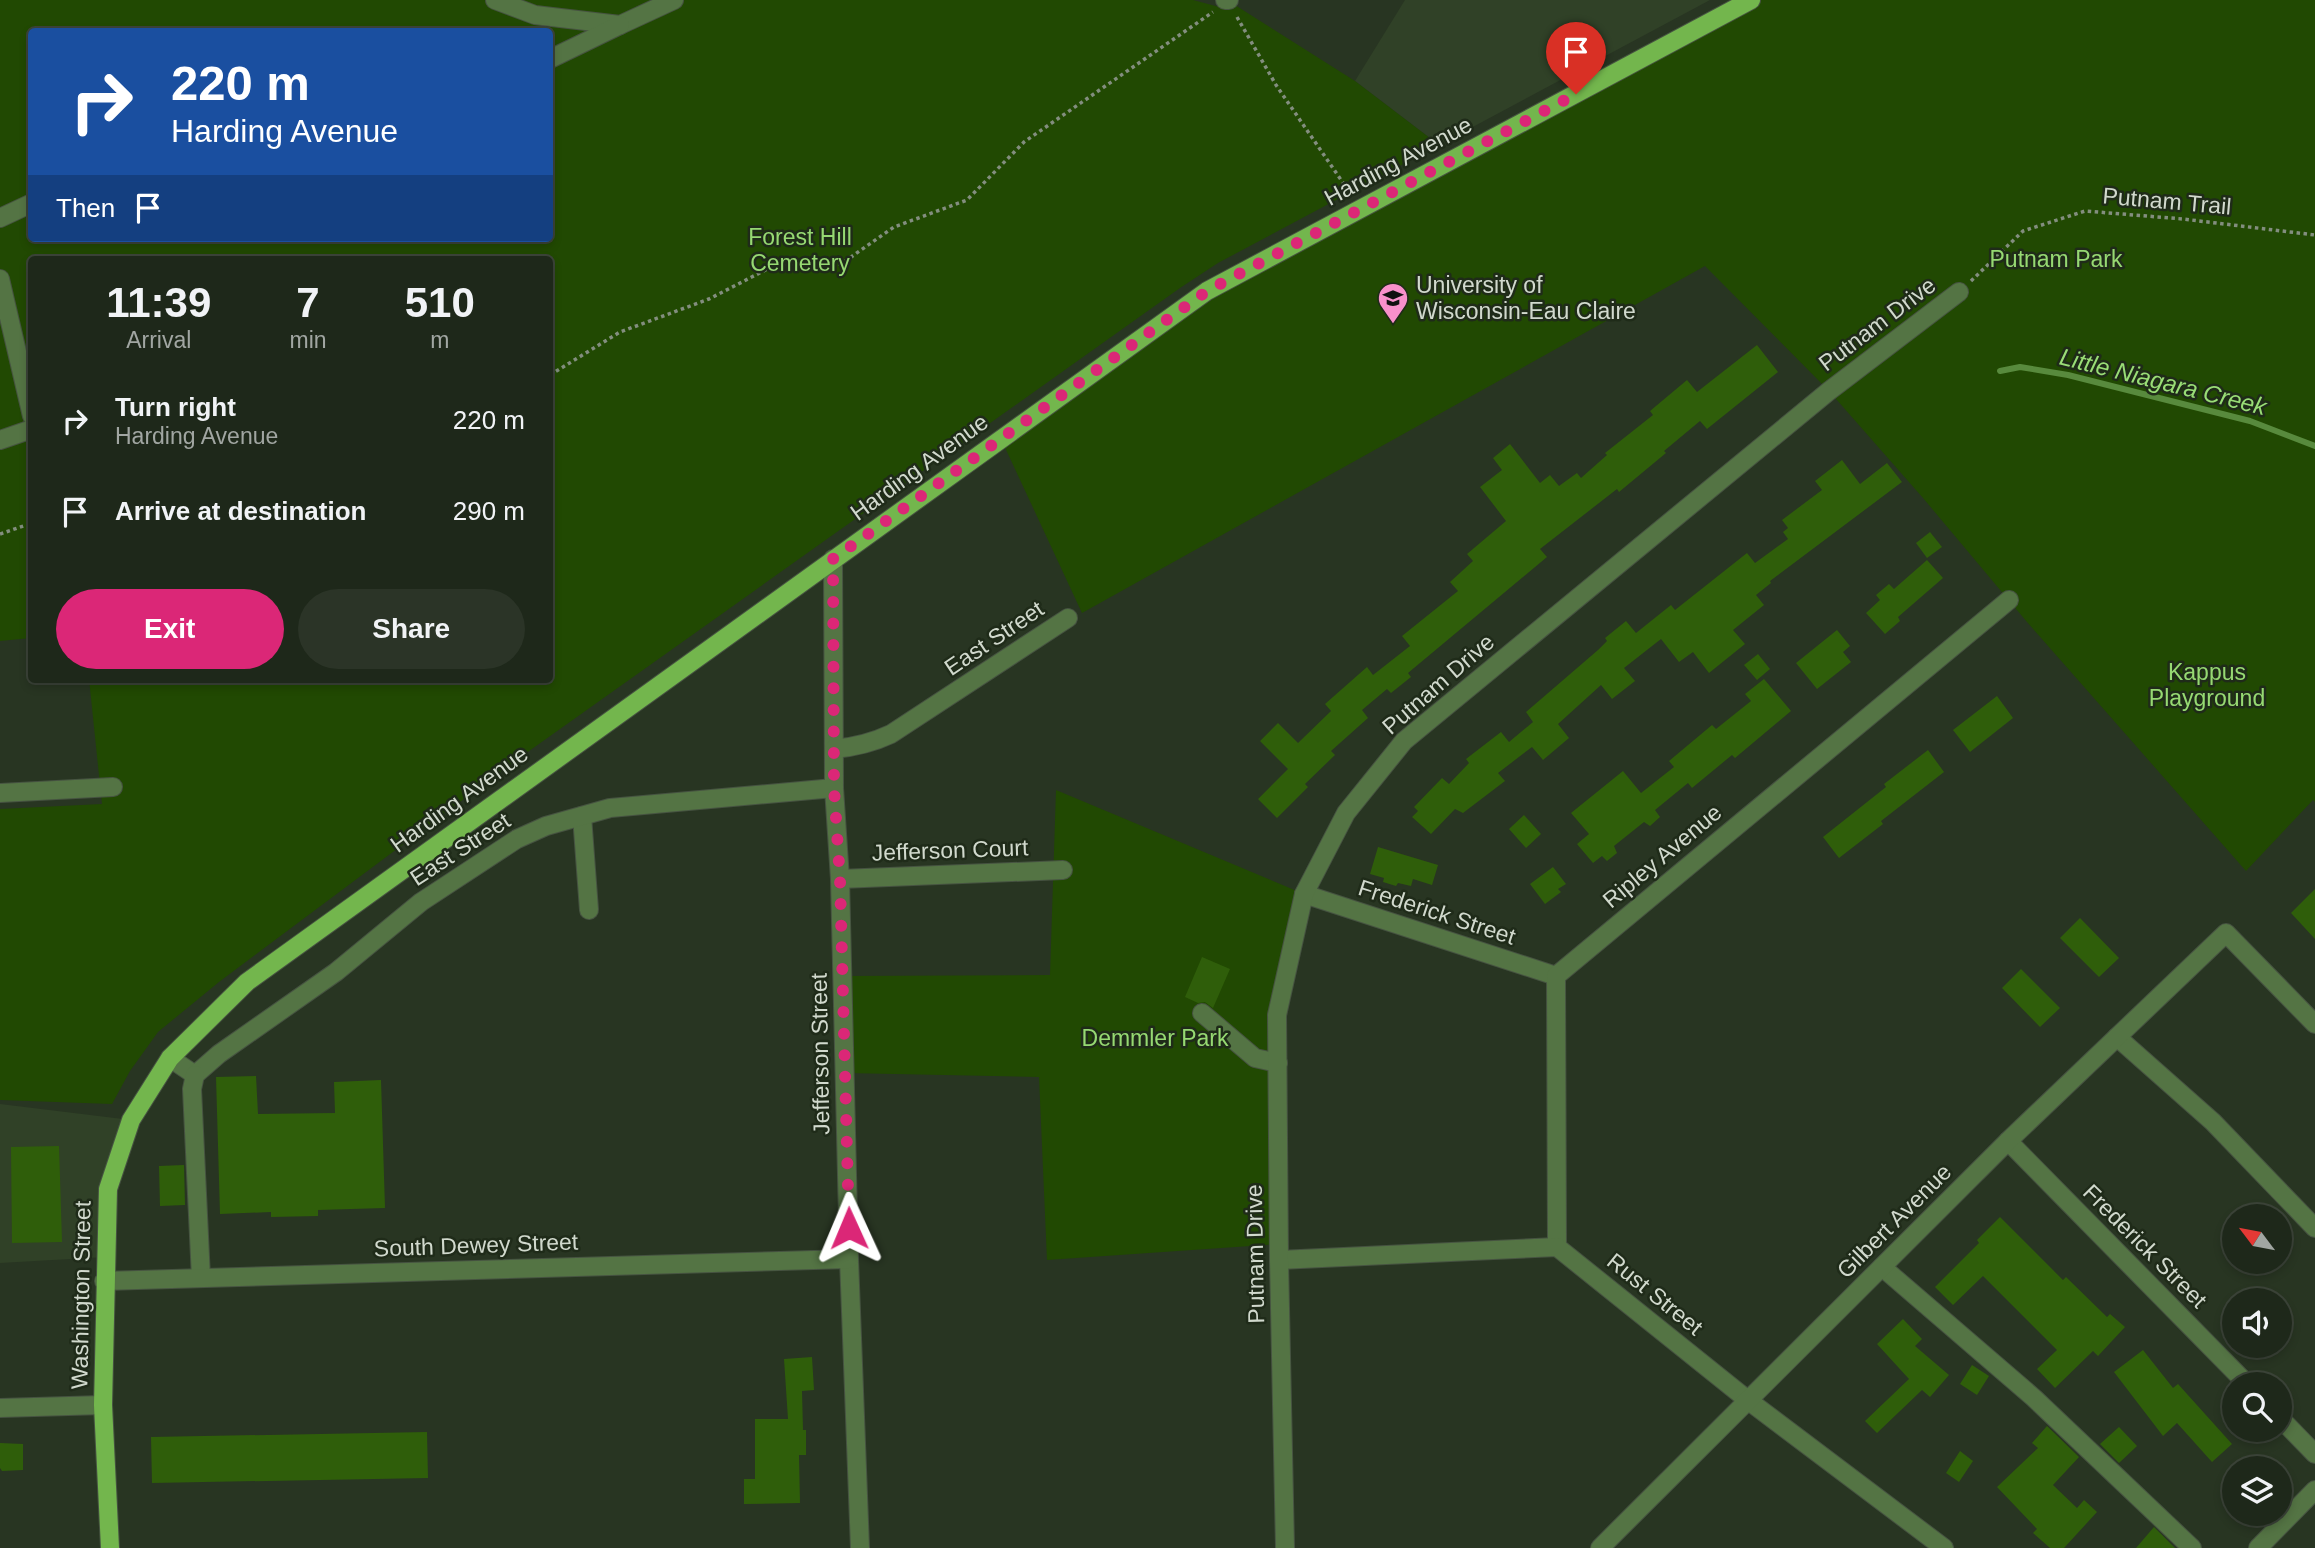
<!DOCTYPE html>
<html lang="en">
<head>
<meta charset="utf-8">
<style>
	:root { --surface:#1e281a; --page:#2b3427; --text:#f1f3f6; --muted:#a1a6a2; --line:#3c4439; --accent:#db2777 }
	body { margin:0; font-family:Helvetica,sans-serif; background:var(--page); color:var(--text); height:100vh; display:flex; flex-direction:column; font-size:26px; white-space:nowrap }
	* { box-sizing:border-box; margin:0 }
	p { font-size:23px; color:var(--muted) }
	.icon { flex:none; width:38px; height:38px; fill:none; stroke:currentColor; stroke-width:2; stroke-linecap:round; stroke-linejoin:round }
	.map { position:relative; flex:1; overflow:hidden }
	.drawer { position:absolute; left:28px; top:256px; width:525px; height:427px; display:flex; flex-direction:column; background:var(--surface); border-radius:7px; box-shadow:0 4px 10px #0003,0 0 0 2px var(--line) }
	.drawer>* { flex:none }
	.guide { position:absolute; left:28px; top:28px; width:525px; height:214px; border-radius:7px; box-shadow:0 4px 10px #0003,0 0 0 2px var(--line); background:#1a4fa0; color:#fff; overflow:hidden }
	.needle { width:46px; rotate:302deg }
	.tools { position:absolute; left:2222px; top:1204px; display:grid; gap:14px }
	.tools a { display:grid; place-items:center; width:70px; height:70px; border-radius:50%; background:var(--surface); box-shadow:0 4px 10px #0003,0 0 0 2px var(--line); font-size:35px }
	.pin { position:absolute; display:grid; place-items:center; width:60px; height:60px; color:#fff; margin:-72px -30px; border-radius:50% 50% 50% 0; rotate:-45deg; box-shadow:0 0 7px #0007 }
	.pin .icon { rotate:45deg }
	.me { position:absolute; width:77px; margin:-38px; rotate:359deg; stroke-linejoin:round; filter:drop-shadow(0 0 5px #0008) }
	.turn { display:flex; align-items:center; gap:24px; height:147px; padding:0 28px; font-size:32px }
	.turn .icon { width:91px; height:91px; stroke-width:2.5 }
	.turn b { display:block; font-size:49px; line-height:60px }
	.then { display:flex; align-items:center; height:66px; padding:0 28px; background:#0003; gap:14px; font-size:26px }
	.eta { display:flex; justify-content:space-evenly; align-items:center; height:119px; text-align:center }
	.eta b { font-size:42px; font-weight:800; line-height:49px }
	.button { display:flex; gap:14px; margin-top:auto; padding:14px 28px }
	.button a { flex:1; height:80px; border-radius:42px; background:var(--accent); color:#fff; font-size:28px; font-weight:800; line-height:80px; text-align:center }
	.button a+a { background:var(--page); color:var(--text) }
	ul { padding:0; list-style:none }
	li { display:flex; align-items:center; gap:21px; height:91px; padding:0 28px }
	li div { flex:1 }
	li b { display:block; font-size:26px }
	li em { font-style:normal }
	.map>svg:first-child { display:block }
	.built { fill:#304127 }
	.green { fill:#214902; fill-rule:evenodd }
	.lines { fill:none; stroke-linecap:round; stroke-linejoin:round }
	.stream { stroke:#588a3d; stroke-width:6 }
	.building { fill:#2f5e0a }
	.minor-casing { stroke:#465341; stroke-width:20 }
	.major-casing { stroke:#465341; stroke-width:20 }
	.path { stroke:#838e7f; stroke-width:3.5; stroke-dasharray:3.5 3.5; stroke-linecap:butt }
	.minor { stroke:#547444; stroke-width:18 }
	.major { stroke:#73b64d; stroke-width:18 }
	.route { stroke:#db2777; stroke-width:12; stroke-dasharray:0 21.6 }
	.labels { text-anchor:middle; stroke-width:5; stroke-linejoin:round; paint-order:stroke }
	.street-label { font-size:23px; fill:#d1d9cd; stroke:#1f2b19 }
	.park-label { font-size:23px; fill:#96d972; stroke:#1f2b19 }
	.poi-label { font-size:23px; fill:#d1d9cd; stroke:#1f2b19; text-anchor:start }
	.water-label { font-size:24px; font-style:italic; fill:#99dd76; stroke:#1f2b19 }
</style>
</head>
<body>
<div class="map">
<svg width="2315" height="1548" viewBox="0 0 2315 1548">
	<rect width="100%" height="100%" fill="#283522"/>
	<g class="built">
		<polygon points="1405,0 1710,0 1439,145 1355,81"/>
		<polygon points="0,1104 131,1120 108,1189 105,1257 0,1263"/>
	</g>
	<g class="green">
		<path d="M0 0H1193L1223 8 1235 5 1355 81 1439 145 1218 263 1180 288 508 766 219 982 158 1032 130 1071 112 1104 0 1100V809L102 804 89 679H550V259H32L31 638 0 641ZM32 32H550V238H32Z"/>
		<polygon points="1751,0 2315,0 2315,802 2313,800 2246,871 2027,622 1923,498 1829,391 1705,266 1082,613 1001,439 1207,291"/>
		<polygon points="1056,790 1304,894 1277,1015 1279,1244 1047,1260 1039,1077 845,1073 843,976 1050,975"/>
	</g>
	<g class="lines">
		<polyline class="stream" points="2000,371 2020,367 2068,375 2250,421 2315,446"/>
	</g>
	<g class="building">
		<polygon points="1757,345 1778,372 1707,429 1700,421 1664,451 1666,453 1619,492 1617,489 1540,549 1547,557 1408,673 1411,677 1391,693 1387,689 1362,710 1368,718 1331,751 1335,755 1305,784 1308,787 1277,818 1258,799 1288,769 1260,741 1278,723 1298,743 1331,711 1325,704 1367,667 1373,675 1410,646 1402,636 1458,591 1450,582 1473,561 1467,554 1506,521 1480,487 1502,470 1493,458 1510,444 1540,483 1550,475 1559,486 1577,473 1581,478 1607,455 1605,453 1653,415 1650,411 1687,380 1697,392"/>
		<polygon points="1842,460 1860,484 1887,463 1902,482 1770,581 1771,583 1756,595 1764,605 1733,630 1745,644 1709,673 1693,652 1679,662 1661,639 1624,668 1635,681 1612,699 1601,685 1558,724 1569,738 1543,760 1532,747 1498,773 1505,781 1463,813 1455,809 1431,834 1412,817 1418,811 1414,807 1442,778 1449,784 1469,763 1466,759 1501,732 1509,742 1533,722 1526,712 1598,650 1607,641 1605,638 1626,621 1636,633 1671,605 1675,610 1747,553 1755,563 1788,539 1783,532 1788,528 1782,520 1822,490 1815,481"/>
		<polygon points="1930,532 1942,547 1927,558 1916,543"/>
		<polygon points="1927,560 1943,578 1898,617 1900,621 1885,634 1866,613 1880,600 1876,595 1889,584 1894,589"/>
		<polygon points="1837,630 1850,646 1843,652 1851,662 1817,689 1796,663"/>
		<polygon points="1758,654 1770,669 1757,680 1744,665"/>
		<polygon points="1764,679 1791,711 1735,758 1732,755 1692,788 1688,783 1655,810 1660,817 1650,826 1644,822 1614,846 1617,853 1607,861 1602,856 1593,863 1577,844 1589,834 1571,813 1623,771 1641,793 1674,767 1669,761 1712,725 1716,729 1751,701 1745,694"/>
		<polygon points="1997,696 2013,718 1970,752 1953,730"/>
		<polygon points="1928,750 1944,772 1881,821 1883,824 1839,858 1823,837 1886,787 1884,784"/>
		<polygon points="1524,815 1541,834 1526,848 1509,829"/>
		<polygon points="1378,847 1438,865 1432,885 1413,879 1411,886 1398,883 1396,886 1383,882 1384,878 1370,874"/>
		<polygon points="1553,867 1566,884 1558,889 1561,892 1545,904 1530,884"/>
		<polygon points="2315,889 2315,939 2291,913"/>
		<polygon points="2080,918 2119,958 2099,977 2060,938"/>
		<polygon points="1202,957 1230,969 1213,1008 1205,1002 1198,1003 1185,997"/>
		<polygon points="2021,969 2060,1008 2040,1027 2002,988"/>
		<polygon points="256,1076 258,1114 335,1113 334,1082 381,1080 385,1208 318,1210 318,1216 271,1217 271,1212 220,1214 216,1077"/>
		<polygon points="59,1146 62,1242 12,1243 11,1147"/>
		<polygon points="184,1165 185,1205 160,1206 159,1166"/>
		<polygon points="2000,1217 2063,1280 2066,1277 2107,1317 2110,1314 2125,1327 2098,1356 2093,1351 2055,1388 2037,1369 2057,1350 1983,1276 1953,1305 1935,1287 1979,1243 1977,1240"/>
		<polygon points="1903,1319 1922,1339 1915,1346 1949,1375 1930,1397 1922,1390 1877,1433 1865,1421 1909,1379 1877,1344"/>
		<polygon points="2143,1350 2173,1388 2178,1384 2232,1444 2212,1462 2177,1423 2163,1436 2114,1372"/>
		<polygon points="812,1357 814,1390 802,1391 803,1430 806,1430 806,1455 799,1455 800,1503 744,1504 744,1479 755,1479 755,1419 788,1419 784,1359"/>
		<polygon points="1972,1365 1989,1376 1977,1395 1960,1384"/>
		<polygon points="2047,1426 2079,1457 2053,1485 2077,1508 2084,1500 2097,1512 2064,1548 2050,1548 2033,1533 2037,1529 1997,1487 2038,1448 2032,1443"/>
		<polygon points="2119,1427 2137,1446 2119,1463 2100,1444"/>
		<polygon points="427,1432 428,1478 152,1483 151,1437"/>
		<polygon points="0,1443 23,1444 23,1470 2,1471 0,1468"/>
		<polygon points="1960,1451 1973,1461 1959,1482 1946,1473"/>
		<polygon points="2154,1527 2175,1548 2136,1548"/>
	</g>
	<g class="lines">
		<g class="minor-casing">
			<g id="minor">
				<polyline points="495,0 535,15 620,25 674,0"/>
				<polyline points="1225,0 1229,0"/>
				<polyline points="550,59 620,25"/>
				<polyline points="0,218 32,203"/>
				<polyline points="0,279 32,416"/>
				<polyline points="0,440 32,429"/>
				<polyline points="833,559 834,788 840,879 849,1259 860,1548"/>
				<path d="M834 749C855 747 872 743 891 734L1068 618"/>
				<polyline points="0,793 113,787"/>
				<polyline points="582,816 589,910"/>
				<polyline points="840,879 1063,870"/>
				<polyline points="1304,894 1556,976"/>
				<polyline points="1202,1013 1255,1058 1278,1063"/>
				<polyline points="2117,1037 2213,1122 2315,1228"/>
				<polyline points="170,1058 195,1075"/>
				<polyline points="195,1075 219,1054 336,972 421,902 517,839 546,826 610,808 834,788"/>
				<polyline points="195,1075 192,1089 201,1278"/>
				<polyline points="2008,1141 2247,1384"/>
				<polyline points="1557,1247 1556,976 2009,600"/>
				<polyline points="1279,1260 1557,1247 1749,1401 1944,1548"/>
				<polyline points="1882,1267 2034,1398 2192,1548"/>
				<polyline points="104,1281 849,1259"/>
				<polyline points="0,1408 103,1405"/>
				<polyline points="2280,1418 2315,1454"/>
				<polyline points="1285,1548 1279,1260 1277,1015 1304,894 1346,813 1404,741 1829,391 1959,292"/>
				<polyline points="1600,1548 2008,1141 2226,933 2315,1024"/>
				<polyline points="2258,1548 2315,1490"/>
			</g>
		</g>
		<g class="major-casing">
			<polyline id="major" points="110,1548 103,1405 108,1189 131,1120 170,1058 247,982 1207,291 1751,0"/>
		</g>
		<g class="path">
			<polyline points="1237,17 1276,85 1350,193"/>
			<polyline points="1971,281 2023,231 2085,211 2183,219 2315,235"/>
			<polyline points="550,375 620,332 709,299 777,264 841,264 894,227 967,200 1024,142 1213,12"/>
			<polyline points="0,534 32,523"/>
		</g>
		<use href="#minor" class="minor"/>
		<use href="#major" class="major"/>
	</g>
	<g class="lines">
		<polyline class="route" points="849,1228 840,879 834,788 833,559 1207,291 1576,94"/>
	</g>
	<defs>
		<g id="university-pin" transform="scale(1.575)"><path d="M0 17L-7.5 6A9.5 9.5 0 1 1 7.5 6Z" fill="#f890cb" stroke="#1f2b19"/><path d="M0-5L7-2L0 1L-7-2ZM-4 1L0 2.5L4 1V4Q0 6-4 4Z" fill="#111"/></g>
	</defs>
	<g fill-rule="evenodd">
		<use href="#university-pin" x="1393" y="298"/>
	</g>
	<g class="labels">
		<g class="street-label">
			<text transform="translate(1398 161) rotate(-28)" y="8">Harding Avenue</text>
			<text transform="translate(2167 201) rotate(5)" y="8">Putnam Trail</text>
			<text transform="translate(1877 324) rotate(-37)" y="8">Putnam Drive</text>
			<text transform="translate(919 467) rotate(-36)" y="8">Harding Avenue</text>
			<text transform="translate(994 638) rotate(-34)" y="8">East Street</text>
			<text transform="translate(1438 684) rotate(-41)" y="8">Putnam Drive</text>
			<text transform="translate(459 799) rotate(-36)" y="8">Harding Avenue</text>
			<text transform="translate(460 849) rotate(-33)" y="8">East Street</text>
			<text transform="translate(950 850) rotate(-2)" y="8">Jefferson Court</text>
			<text transform="translate(1662 856) rotate(-40)" y="8">Ripley Avenue</text>
			<text transform="translate(1437 912) rotate(18)" y="8">Frederick Street</text>
			<text transform="translate(820 1054) rotate(-91)" y="8">Jefferson Street</text>
			<text transform="translate(1894 1221) rotate(-45)" y="8">Gilbert Avenue</text>
			<text transform="translate(476 1245) rotate(-2)" y="8">South Dewey Street</text>
			<text transform="translate(2145 1246) rotate(45)" y="8">Frederick Street</text>
			<text transform="translate(1255 1254) rotate(-91)" y="8">Putnam Drive</text>
			<text transform="translate(1655 1294) rotate(39)" y="8">Rust Street</text>
			<text transform="translate(81 1295) rotate(-89)" y="8">Washington Street</text>
		</g>
		<g class="park-label">
			<text x="800" y="245">Forest Hill<tspan x="800" dy="26">Cemetery</tspan></text>
			<text x="2056" y="267">Putnam Park</text>
			<text x="2207" y="680">Kappus<tspan x="2207" dy="26">Playground</tspan></text>
			<text x="1155" y="1046">Demmler Park</text>
		</g>
		<g class="poi-label">
			<text x="1416" y="293">University of<tspan x="1416" dy="26">Wisconsin-Eau Claire</tspan></text>
		</g>
		<g class="water-label">
			<text transform="translate(2163 382) rotate(14)" y="8">Little Niagara Creek</text>
		</g>
	</g>
</svg>
<div class="tools">
<a><svg class="needle" viewBox="-14 -14 28 28"><path d="M0-13l5 13h-10z" fill="#e53935"/><path d="M0 13l5-13h-10z" fill="#a1a6a2"/></svg></a>
<a><svg class="icon" aria-label="sound" viewBox="0 0 24 24"><path d="M4 9h4l5-4v14l-5-4H4zM17 9q2 3 0 6"/></svg></a>
<a><svg class="icon" aria-label="search" viewBox="0 0 24 24"><circle cx="10" cy="10" r="6"/><path d="M15 15l6 6"/></svg></a>
<a><svg class="icon" aria-label="layers" viewBox="0 0 24 24"><path d="M12 4l9 5-9 5-9-5zM3 14l9 5 9-5"/></svg></a>
</div>
<div class="pin" style="left:1576px;top:94px;background:#d93025"><svg class="icon" aria-label="arrive" viewBox="0 0 24 24"><path d="M6 21V4h12l-3 4 3 4H6"/></svg></div>
<svg class="me" style="left:849px;top:1228px" viewBox="-20 -20 40 40"><path d="M0-17L14 15 0 8-14 15z" fill="#db2777" stroke="#fff" stroke-width="4"/></svg>
<div class="guide">
<div class="turn"><svg class="icon" aria-label="right" viewBox="0 0 24 24"><path d="M7 20v-9h11M14 6l5 5-5 5"/></svg><div><b>220 m</b>Harding Avenue</div></div>
<div class="then">Then<svg class="icon" aria-label="arrive" viewBox="0 0 24 24"><path d="M6 21V4h12l-3 4 3 4H6"/></svg></div>
</div>
<section class="drawer">
<div class="eta">
<div><b>11:39</b><p>Arrival</p></div>
<div><b>7</b><p>min</p></div>
<div><b>510</b><p>m</p></div>
</div>
<ul>
<li><svg class="icon" aria-label="right" viewBox="0 0 24 24"><path d="M7 20v-9h11M14 6l5 5-5 5"/></svg><div><b>Turn right</b><p>Harding Avenue</p></div><em>220 m</em></li>
<li><svg class="icon" aria-label="arrive" viewBox="0 0 24 24"><path d="M6 21V4h12l-3 4 3 4H6"/></svg><div><b>Arrive at destination</b></div><em>290 m</em></li>
</ul>
<div class="button"><a>Exit</a><a>Share</a></div>
</section>
</div>
</body>
</html>
